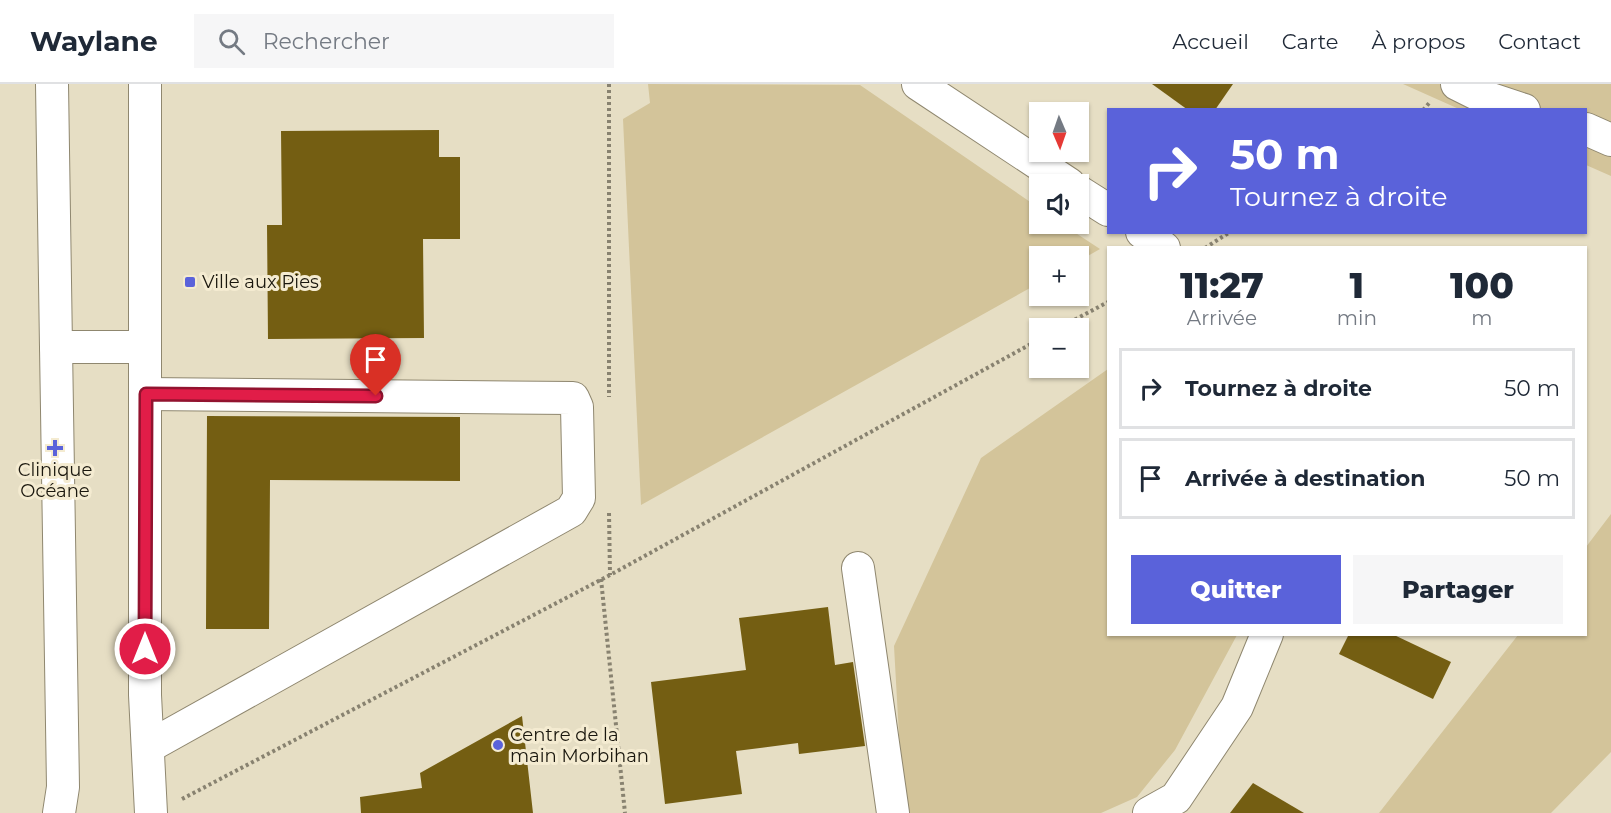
<!DOCTYPE html>
<html lang="fr">
<head>
<meta charset="utf-8">
<style>
	:root { --surface:#fff; --page:#f6f6f7; --text:#1f2937; --muted:#747a83; --line:#e0e1e3; --accent:#5a62da }
	body { margin:0; font-family:Montserrat,sans-serif; background:var(--page); color:var(--text); height:100vh; display:flex; flex-direction:column; font-size:22px; white-space:nowrap }
	* { box-sizing:border-box; margin:0 }
	p { font-size:20px; color:var(--muted) }
	.icon { flex:none; width:33px; height:33px; fill:none; stroke:currentColor; stroke-width:2; stroke-linecap:round; stroke-linejoin:round }
	.map { position:relative; flex:1; overflow:hidden }
	.sheet { position:absolute; left:1107px; top:162px; width:480px; height:390px; display:flex; flex-direction:column; background:var(--surface); border-radius:0px; box-shadow:0 2px 4px #0004 }
	.sheet>* { flex:none }
	.guide { position:absolute; left:1107px; top:24px; width:480px; height:126px; border-radius:0px; box-shadow:0 2px 4px #0004; background:#5a62da; color:#fff; overflow:hidden }
	.needle { width:39px; rotate:178deg }
	.controls { position:absolute; left:1029px; top:18px; display:grid; gap:12px }
	.controls a { display:grid; place-items:center; width:60px; height:60px; border-radius:0px; background:var(--surface); box-shadow:0 2px 4px #0004; font-size:30px }
	.pin { position:absolute; display:grid; place-items:center; width:51px; height:51px; color:#fff; margin:-62px -26px; border-radius:50% 50% 50% 0; rotate:-45deg; box-shadow:0 0 6px #0007 }
	.pin .icon { rotate:45deg }
	.me { position:absolute; width:66px; margin:-33px; rotate:0deg; stroke-linejoin:round; filter:drop-shadow(0 0 4px #0008) }
	.turn { display:flex; align-items:center; gap:21px; height:126px; padding:0 24px; font-size:27px }
	.turn .icon { width:78px; height:78px; stroke-width:2.5 }
	.turn b { display:block; font-size:42px; line-height:51px }
	.eta { display:flex; justify-content:space-evenly; align-items:center; height:102px; text-align:center }
	.eta b { font-size:36px; font-weight:800; line-height:42px }
	.cta { display:flex; gap:12px; margin-top:auto; padding:12px 24px }
	.cta a { flex:1; height:69px; border-radius:0px; background:var(--accent); color:#fff; font-size:24px; font-weight:800; line-height:69px; text-align:center }
	.cta a+a { background:var(--page); color:var(--text) }
	ul { padding:0; list-style:none }
	li { display:flex; align-items:center; gap:18px; height:81px; margin:0 12px 9px; padding:0 12px; border:3px solid var(--line); border-radius:0px }
	li div { flex:1 }
	li b { display:block; font-size:22px }
	li em { font-style:normal }
	header { display:flex; align-items:center; gap:36px; box-sizing:border-box; height:84px; padding:0 30px; background:var(--surface); border-bottom:2px solid var(--line) }
	header strong { font-size:28px }
	nav { display:flex; gap:33px; margin-inline-start:auto; font-size:21px }
	.search { width:420px; height:54px; background:var(--page); display:flex; align-items:center; gap:15px; box-sizing:border-box; padding:0 21px; border-radius:0px; color:var(--muted); font-size:22px }
	.map>svg:first-child { display:block }
	.green { fill:#d3c49a }
	.building { fill:#745e12 }
	.lines { fill:none; stroke-linecap:round; stroke-linejoin:round }
	.minor-casing { stroke:#8f876f; stroke-width:34 }
	.path { stroke:#888270; stroke-width:4; stroke-dasharray:3 3; stroke-linecap:butt }
	.minor { stroke:#fff; stroke-width:32 }
	.route-casing { stroke:#92132f; stroke-width:15 }
	.route { stroke:#e11d48; stroke-width:10 }
	.poi-dot { fill:#5a62da; stroke:#f4ebd1; stroke-width:2 }
	.labels { text-anchor:middle; stroke-width:6; stroke-linejoin:round; paint-order:stroke }
	.poi-label { font-size:18px; fill:#1a170e; stroke:#f4ebd1; text-anchor:start }
</style>
</head>
<body>
<header>
<strong>Waylane</strong>
<div class="search"><svg class="icon" aria-label="search" viewBox="0 0 24 24"><circle cx="10" cy="10" r="6"/><path d="M15 15l6 6"/></svg>Rechercher</div>
<nav><a>Accueil</a><a>Carte</a><a>À propos</a><a>Contact</a></nav>
</header>
<div class="map">
<svg width="1611" height="729" viewBox="0 0 1611 729">
	<rect width="100%" height="100%" fill="#e6dec4"/>
	<g class="green">
		<polygon points="648,0 860,1 1039,124 1040,140 1062,140 1100,165 1079,177 1078,172 1040,172 1039,199 641,421 623,35 650,19"/>
		<polygon points="1403,0 1611,0 1611,92 1586,81 1586,26 1459,25"/>
		<polygon points="1108,285 1108,550 1237,551 1175,666 1137,713 1101,729 907,729 902,705 894,562 981,374"/>
		<polygon points="1611,430 1611,668 1551,729 1379,729 1518,551 1586,550 1586,463"/>
	</g>
	<g class="building">
		<polygon points="1152,0 1233,0 1215,26 1188,26"/>
		<polygon points="439,46 439,73 460,73 460,155 423,155 424,254 268,255 267,141 282,141 281,47"/>
		<polygon points="207,332 460,333 460,397 270,396 269,545 206,545"/>
		<polygon points="828,523 835,581 853,578 865,662 799,670 798,659 736,667 742,710 665,720 651,598 746,586 739,534"/>
		<polygon points="1349,550 1392,550 1451,578 1433,615 1339,570"/>
		<polygon points="522,632 533,729 361,729 360,713 422,704 420,689"/>
		<polygon points="1253,699 1304,729 1230,729"/>
	</g>
	<g class="lines">
		<g class="minor-casing">
			<g id="minor">
				<polyline points="52,0 56,263"/>
				<polyline points="145,0 145,611 151,729"/>
				<polyline points="918,0 1069,100"/>
				<polyline points="1457,0 1479,11 1524,26"/>
				<polyline points="1586,45 1611,56"/>
				<polyline points="1078,107 1108,126"/>
				<polyline points="1142,148 1164,164"/>
				<polyline points="145,310 573,314 577,323 579,414 571,427 148,663"/>
				<polyline points="858,484 893,729"/>
				<polyline points="59,729 63,703 56,263 145,263"/>
				<polyline points="1149,729 1176,714 1237,623 1267,550"/>
			</g>
		</g>
		<g class="path">
			<polyline points="609,0 609,313"/>
			<polyline points="1423,26 1431,17"/>
			<polyline points="1205,164 1230,148"/>
			<polyline points="1059,244 1108,218"/>
			<polyline points="609,429 610,491"/>
			<polyline points="601,495 625,729"/>
			<polyline points="182,715 610,491 1040,255"/>
		</g>
		<use href="#minor" class="minor"/>
	</g>
	<g class="lines">
		<g class="route-casing">
			<polyline id="route" points="145,565 146,310 376,312"/>
		</g>
		<use href="#route" class="route"/>
	</g>
	<g class="poi-dot">
		<rect x="184" y="192" width="12" height="12" rx="3"/>
		<path d="M52 355h6v6h6v6h-6v6h-6v-6h-6v-6h6z"/>
		<circle cx="498" cy="661" r="6"/>
	</g>
	<g class="labels">
		<g class="poi-label">
			<text x="202" y="204">Ville aux Pies</text>
			<text x="55" y="392" text-anchor="middle">Clinique<tspan x="55" dy="21">Océane</tspan></text>
			<text x="510" y="657">Centre de la<tspan x="510" dy="21">main Morbihan</tspan></text>
		</g>
	</g>
</svg>
<div class="controls">
<a><svg class="needle" viewBox="-14 -14 28 28"><path d="M0-13l5 13h-10z" fill="#e53935"/><path d="M0 13l5-13h-10z" fill="#747a83"/></svg></a>
<a><svg class="icon" aria-label="sound" viewBox="0 0 24 24"><path d="M4 9h4l5-4v14l-5-4H4zM17 9q2 3 0 6"/></svg></a>
<a>+</a>
<a>−</a>
</div>
<div class="pin" style="left:376px;top:312px;background:#d93025"><svg class="icon" aria-label="arrive" viewBox="0 0 24 24"><path d="M6 21V4h12l-3 4 3 4H6"/></svg></div>
<svg class="me" style="left:145px;top:565px" viewBox="-20 -20 40 40"><circle r="17" fill="#e11d48" stroke="#fff" stroke-width="3"/><path d="M0-11L8 9 0 5-8 9z" fill="#fff"/></svg>
<div class="guide">
<div class="turn"><svg class="icon" aria-label="right" viewBox="0 0 24 24"><path d="M7 20v-9h11M14 6l5 5-5 5"/></svg><div><b>50 m</b>Tournez à droite</div></div>
</div>
<section class="sheet">
<div class="eta">
<div><b>11:27</b><p>Arrivée</p></div>
<div><b>1</b><p>min</p></div>
<div><b>100</b><p>m</p></div>
</div>
<ul>
<li><svg class="icon" aria-label="right" viewBox="0 0 24 24"><path d="M7 20v-9h11M14 6l5 5-5 5"/></svg><div><b>Tournez à droite</b></div><em>50 m</em></li>
<li><svg class="icon" aria-label="arrive" viewBox="0 0 24 24"><path d="M6 21V4h12l-3 4 3 4H6"/></svg><div><b>Arrivée à destination</b></div><em>50 m</em></li>
</ul>
<div class="cta"><a>Quitter</a><a>Partager</a></div>
</section>
</div>
</body>
</html>
